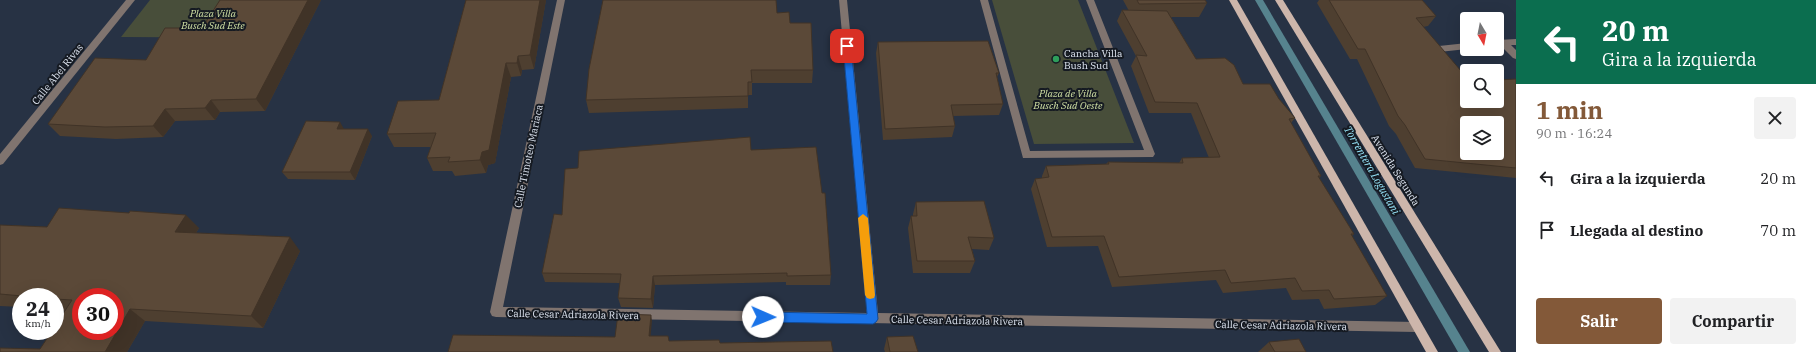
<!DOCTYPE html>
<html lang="es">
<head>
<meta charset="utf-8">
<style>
	:root { --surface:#fff; --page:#f2f2f2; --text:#202124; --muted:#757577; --accent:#835939 }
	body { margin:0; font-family:"IBM Plex Serif",serif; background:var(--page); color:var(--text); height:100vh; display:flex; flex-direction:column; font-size:15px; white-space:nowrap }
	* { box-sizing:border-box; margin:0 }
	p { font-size:13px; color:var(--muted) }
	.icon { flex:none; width:22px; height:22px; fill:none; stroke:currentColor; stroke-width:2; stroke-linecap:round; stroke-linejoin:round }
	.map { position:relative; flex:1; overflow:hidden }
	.side { display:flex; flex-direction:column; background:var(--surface); width:300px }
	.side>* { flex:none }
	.top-card { background:#0b6e4f; color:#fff; overflow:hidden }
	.needle { width:26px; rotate:170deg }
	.controls { position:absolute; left:1460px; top:12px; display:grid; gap:8px }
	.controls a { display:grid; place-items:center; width:44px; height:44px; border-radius:4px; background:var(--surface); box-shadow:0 4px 16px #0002; font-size:20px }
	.speed { position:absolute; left:12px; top:288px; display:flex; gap:8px; font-size:20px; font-weight:700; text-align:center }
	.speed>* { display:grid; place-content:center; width:52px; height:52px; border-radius:50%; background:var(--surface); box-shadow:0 4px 16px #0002; line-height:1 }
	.speed small { font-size:10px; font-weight:400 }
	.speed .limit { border:6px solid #d22; background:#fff; color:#111 }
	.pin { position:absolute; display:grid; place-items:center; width:34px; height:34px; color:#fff; margin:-17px; border-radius:8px; box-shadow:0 2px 6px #0006 }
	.me { position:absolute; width:44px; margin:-22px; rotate:91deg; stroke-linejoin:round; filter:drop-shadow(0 0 3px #0008) }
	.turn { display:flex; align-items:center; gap:14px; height:84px; padding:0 20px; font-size:18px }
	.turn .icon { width:52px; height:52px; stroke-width:2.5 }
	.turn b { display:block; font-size:28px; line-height:34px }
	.round { display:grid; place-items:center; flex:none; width:42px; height:42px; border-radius:4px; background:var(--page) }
	.overview { display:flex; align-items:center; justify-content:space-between; height:68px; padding:0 20px }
	h1 { font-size:24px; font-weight:700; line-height:30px; color:var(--accent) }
	.button { display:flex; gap:8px; margin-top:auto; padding:8px 20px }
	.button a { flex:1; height:46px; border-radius:4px; background:var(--accent); color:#fff; font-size:16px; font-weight:700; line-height:46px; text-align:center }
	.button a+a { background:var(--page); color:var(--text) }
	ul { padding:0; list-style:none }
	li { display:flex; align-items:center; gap:12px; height:52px; padding:0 20px }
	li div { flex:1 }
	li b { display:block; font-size:15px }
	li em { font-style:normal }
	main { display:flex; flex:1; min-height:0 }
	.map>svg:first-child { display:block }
	.green { fill:#484e3a }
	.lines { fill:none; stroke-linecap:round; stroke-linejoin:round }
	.stream { fill:#56838e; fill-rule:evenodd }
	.minor { fill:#80746f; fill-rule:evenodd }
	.major { fill:#cdb6ab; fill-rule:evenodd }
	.wall { fill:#4e3f30 }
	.shaded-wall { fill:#403327 }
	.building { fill:#5b4938; stroke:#403327; fill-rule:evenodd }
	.route { fill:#1a73e8; stroke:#114b97 }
	.slow { fill:#f59e0b }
	.leisure-dot { fill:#2e9e5b; stroke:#151a22; stroke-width:1.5 }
	.labels { text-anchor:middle; stroke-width:4; stroke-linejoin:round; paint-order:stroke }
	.park-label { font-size:10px; font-style:italic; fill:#d2e2a5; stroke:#151a22 }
	.poi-label { font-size:10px; fill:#dfe6f2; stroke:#151a22; text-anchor:start }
	.street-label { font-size:10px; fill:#dfe6f2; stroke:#151a22 }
	.water-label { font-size:11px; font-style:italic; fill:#98e6fb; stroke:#151a22 }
</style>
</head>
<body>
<main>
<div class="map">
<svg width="1516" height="352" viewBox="0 0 1516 352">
	<rect width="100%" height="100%" fill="#273244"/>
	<g class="green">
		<polygon points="150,0 305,0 285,38 121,37"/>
		<polygon points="992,0 1078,0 1134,143 1034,144"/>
	</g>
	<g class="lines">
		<polygon class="stream" points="1255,0 1263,0 1470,352 1458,352"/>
		<g class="minor">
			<polygon points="126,0 135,0 3,164 0,165 0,154"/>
			<polygon points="557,0 565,0 503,307 867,313 839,0 847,0 878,313 1417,322 1421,323 1423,327 1421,331 1417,332 496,317 492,316 490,312"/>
			<polygon points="980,0 988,0 1030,151 1144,150 1086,0 1094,0 1155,154 1153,157 1023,158"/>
			<polygon points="1516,39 1516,45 1511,45 1516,50 1516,59 1513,58 1501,46 1497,46 1497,40"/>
			<polygon points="1467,43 1467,49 1439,52 1435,49 1439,46"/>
		</g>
		<g class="major">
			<polygon points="1229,0 1237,0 1438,352 1426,352"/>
			<polygon points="1275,0 1283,0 1501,352 1489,352"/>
		</g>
	</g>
	<g class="wall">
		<polygon points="220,0 321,0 265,111 220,112 215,120 175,121 163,137 116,139 60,136 48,124 146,60 202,28"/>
		<polygon points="466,0 546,0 534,69 522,70 521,76 511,77 495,163 488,165 486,173 455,176 452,171 433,171 427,158 431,147 394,147 387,134 439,100"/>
		<polygon points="1123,0 1205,0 1207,3 1199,17 1171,17 1196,59 1243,84 1279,99 1295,118 1291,123 1321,176 1319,178 1354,234 1352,236 1387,296 1375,305 1324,309 1319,299 1292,300 1286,288 1223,293 1216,280 1112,287 1098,246 1047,247 1031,189 1035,179 1042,178 1042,176 1046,166 1106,164 1108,162 1179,163 1182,158 1209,158 1191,113 1149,113 1131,66 1136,56 1117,21 1122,10 1129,11"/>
		<polygon points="1319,0 1422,0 1436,16 1428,26 1423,27 1467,101 1516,79 1516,178 1415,168 1396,134 1389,126 1357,59 1350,59 1317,3"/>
		<polygon points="777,13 790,23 813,70 812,83 752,83 752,95 748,95 748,108 589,113 586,100"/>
		<polygon points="878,42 999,73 997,77 1003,104 999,115 953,116 955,126 952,137 883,140 876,53"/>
		<polygon points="344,129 372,136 355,180 288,179 282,172"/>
		<polygon points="751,150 831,275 830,285 786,285 786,282 655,285 653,308 621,307 618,298 620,283 545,282 542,273 562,215"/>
		<polygon points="916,202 994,238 989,250 972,249 975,261 970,273 913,273 908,228 911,216 913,216 913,214"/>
		<polygon points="0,225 47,227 199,228 196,233 300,251 263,328 145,321 127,352 0,352 40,349 65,311 55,310 55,297 21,297 21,307 0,306"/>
		<polygon points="887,337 918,352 885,352 884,349"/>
		<polygon points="1269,342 1306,352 1258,352"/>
	</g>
	<g class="shaded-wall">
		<polygon points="308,0 321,0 265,111 256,99"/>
		<polygon points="540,0 546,0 534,69 530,55"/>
		<polygon points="518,56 522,70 521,76 517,63"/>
		<polygon points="506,63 511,77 495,163 488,165 486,173 480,160"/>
		<polygon points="211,100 220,112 215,120 205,108"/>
		<polygon points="165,109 175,121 163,137 153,126"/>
		<polygon points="340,122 344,129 337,129"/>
		<polygon points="368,129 372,136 355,180 350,172"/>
		<polygon points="186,215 199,228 188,245 175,232"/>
		<polygon points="290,237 300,251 263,328 251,316"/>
		<polygon points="653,276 655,285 653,308 651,299"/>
		<polygon points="130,309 145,321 127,352 105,352"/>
		<polygon points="651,315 652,321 650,342 649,336"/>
	</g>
	<g class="building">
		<polygon points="220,0 308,0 256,99 211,100 205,108 165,109 153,126 105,127 48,124 95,58 146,60 165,28 202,28"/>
		<polygon points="466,0 540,0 530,55 518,56 517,63 506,63 489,150 482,152 480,160 448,162 450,157 427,158 436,133 387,134 398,101 439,100"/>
		<polygon points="603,0 776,0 777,13 789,12 790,23 811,23 813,70 751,70 752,82 748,82 748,96 586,100 589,69"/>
		<polygon points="1137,0 1205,0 1207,3 1139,4"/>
		<path d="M1329 0H1422L1436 16 1416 18 1467 78V101H1497V80L1516 79V168L1425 159 1405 125 1398 116 1365 49H1358ZM1467 123H1497V153H1467Z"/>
		<polygon points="1122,10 1167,11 1196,59 1225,58 1234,65 1243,84 1270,84 1279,99 1295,118 1289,119 1321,176 1318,176 1354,234 1351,234 1387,296 1334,299 1329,290 1302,291 1295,278 1231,283 1225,270 1119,277 1104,236 1052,237 1035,179 1049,177 1046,166 1109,164 1108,162 1183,163 1182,158 1220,157 1197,103 1155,102 1136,55 1147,56"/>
		<polygon points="988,41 999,73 996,73 1003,104 951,105 955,126 885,129 878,42"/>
		<polygon points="306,121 340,122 337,129 368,129 350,172 282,172"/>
		<polygon points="750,137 751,150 816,147 822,193 825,193 831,275 787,276 787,273 653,276 651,299 618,298 621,274 542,273 554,214 562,215 565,169 578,168 579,151"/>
		<polygon points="984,201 994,238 968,237 975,261 917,261 911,216 917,216 916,202"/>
		<path d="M59 208 129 213 130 211 186 215 175 232 290 237 251 316 130 309 105 352H0V348L40 349 52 331H55V326L72 300 55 299V297H33L0 294V225L47 227ZM81 297H115V331H81Z"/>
		<polygon points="618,314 651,315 649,336 668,336 669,341 719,340 720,343 831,341 833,352 448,352 453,335 615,337"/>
		<polygon points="913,336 918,352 890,352 887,337"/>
		<polygon points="1299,339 1306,352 1275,352 1269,342"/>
	</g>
	<polygon class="route" points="847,43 851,46 878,319 876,322 873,324 763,322 759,320 758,317 759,314 763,312 867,314 843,46"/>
	<polygon class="slow" points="863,214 868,218 875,295 874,298 870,299 867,298 865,295 858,218"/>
	<circle class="leisure-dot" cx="1056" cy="59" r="4"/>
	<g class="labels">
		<g class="park-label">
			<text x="213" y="17">Plaza Villa<tspan x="213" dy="12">Busch Sud Este</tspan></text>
			<text x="1068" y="97">Plaza de Villa<tspan x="1068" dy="12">Busch Sud Oeste</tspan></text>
		</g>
		<g class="poi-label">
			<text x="1064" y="57">Cancha Villa<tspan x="1064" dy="12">Bush Sud</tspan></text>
		</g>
		<g class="street-label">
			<text transform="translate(57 74) rotate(-51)" y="4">Calle Abel Rivas</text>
			<text transform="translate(528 156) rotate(-78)" y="4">Calle Timoteo Mariaca</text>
			<text transform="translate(1396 170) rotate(58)" y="4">Avenida Segunda</text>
			<text transform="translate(573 314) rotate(1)" y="4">Calle Cesar Adriazola Rivera</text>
			<text transform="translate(957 320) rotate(1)" y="4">Calle Cesar Adriazola Rivera</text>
			<text transform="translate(1281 325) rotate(1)" y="4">Calle Cesar Adriazola Rivera</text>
		</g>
		<g class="water-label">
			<text transform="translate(1372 170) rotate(60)" y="4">Torrentera Logustani</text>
		</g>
	</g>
</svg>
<div class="controls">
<a><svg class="needle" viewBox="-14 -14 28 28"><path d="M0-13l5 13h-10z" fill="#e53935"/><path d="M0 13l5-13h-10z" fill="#757577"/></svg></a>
<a><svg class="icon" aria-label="search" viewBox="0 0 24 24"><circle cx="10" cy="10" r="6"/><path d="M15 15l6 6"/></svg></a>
<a><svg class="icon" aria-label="layers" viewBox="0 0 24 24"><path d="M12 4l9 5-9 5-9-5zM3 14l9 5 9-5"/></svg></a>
</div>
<div class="speed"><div>24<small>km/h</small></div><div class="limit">30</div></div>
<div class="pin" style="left:847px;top:46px;background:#d93025"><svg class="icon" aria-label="arrive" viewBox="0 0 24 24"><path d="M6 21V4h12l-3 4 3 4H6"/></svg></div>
<svg class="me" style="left:763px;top:317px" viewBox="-20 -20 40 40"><circle r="19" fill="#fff"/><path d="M0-13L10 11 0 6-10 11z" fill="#1a73e8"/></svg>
</div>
<section class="side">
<div class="top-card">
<div class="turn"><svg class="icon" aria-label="left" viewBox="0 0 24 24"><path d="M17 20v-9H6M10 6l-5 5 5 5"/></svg><div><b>20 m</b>Gira a la izquierda</div></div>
</div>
<div class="overview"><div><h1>1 min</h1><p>90 m · 16:24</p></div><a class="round"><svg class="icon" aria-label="close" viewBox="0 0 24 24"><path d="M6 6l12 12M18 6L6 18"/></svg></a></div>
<ul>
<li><svg class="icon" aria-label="left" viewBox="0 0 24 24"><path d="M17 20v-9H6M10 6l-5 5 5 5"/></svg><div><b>Gira a la izquierda</b></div><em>20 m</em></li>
<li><svg class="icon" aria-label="arrive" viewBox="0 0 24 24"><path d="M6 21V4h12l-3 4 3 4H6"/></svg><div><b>Llegada al destino</b></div><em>70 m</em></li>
</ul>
<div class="button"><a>Salir</a><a>Compartir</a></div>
</section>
</main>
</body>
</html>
